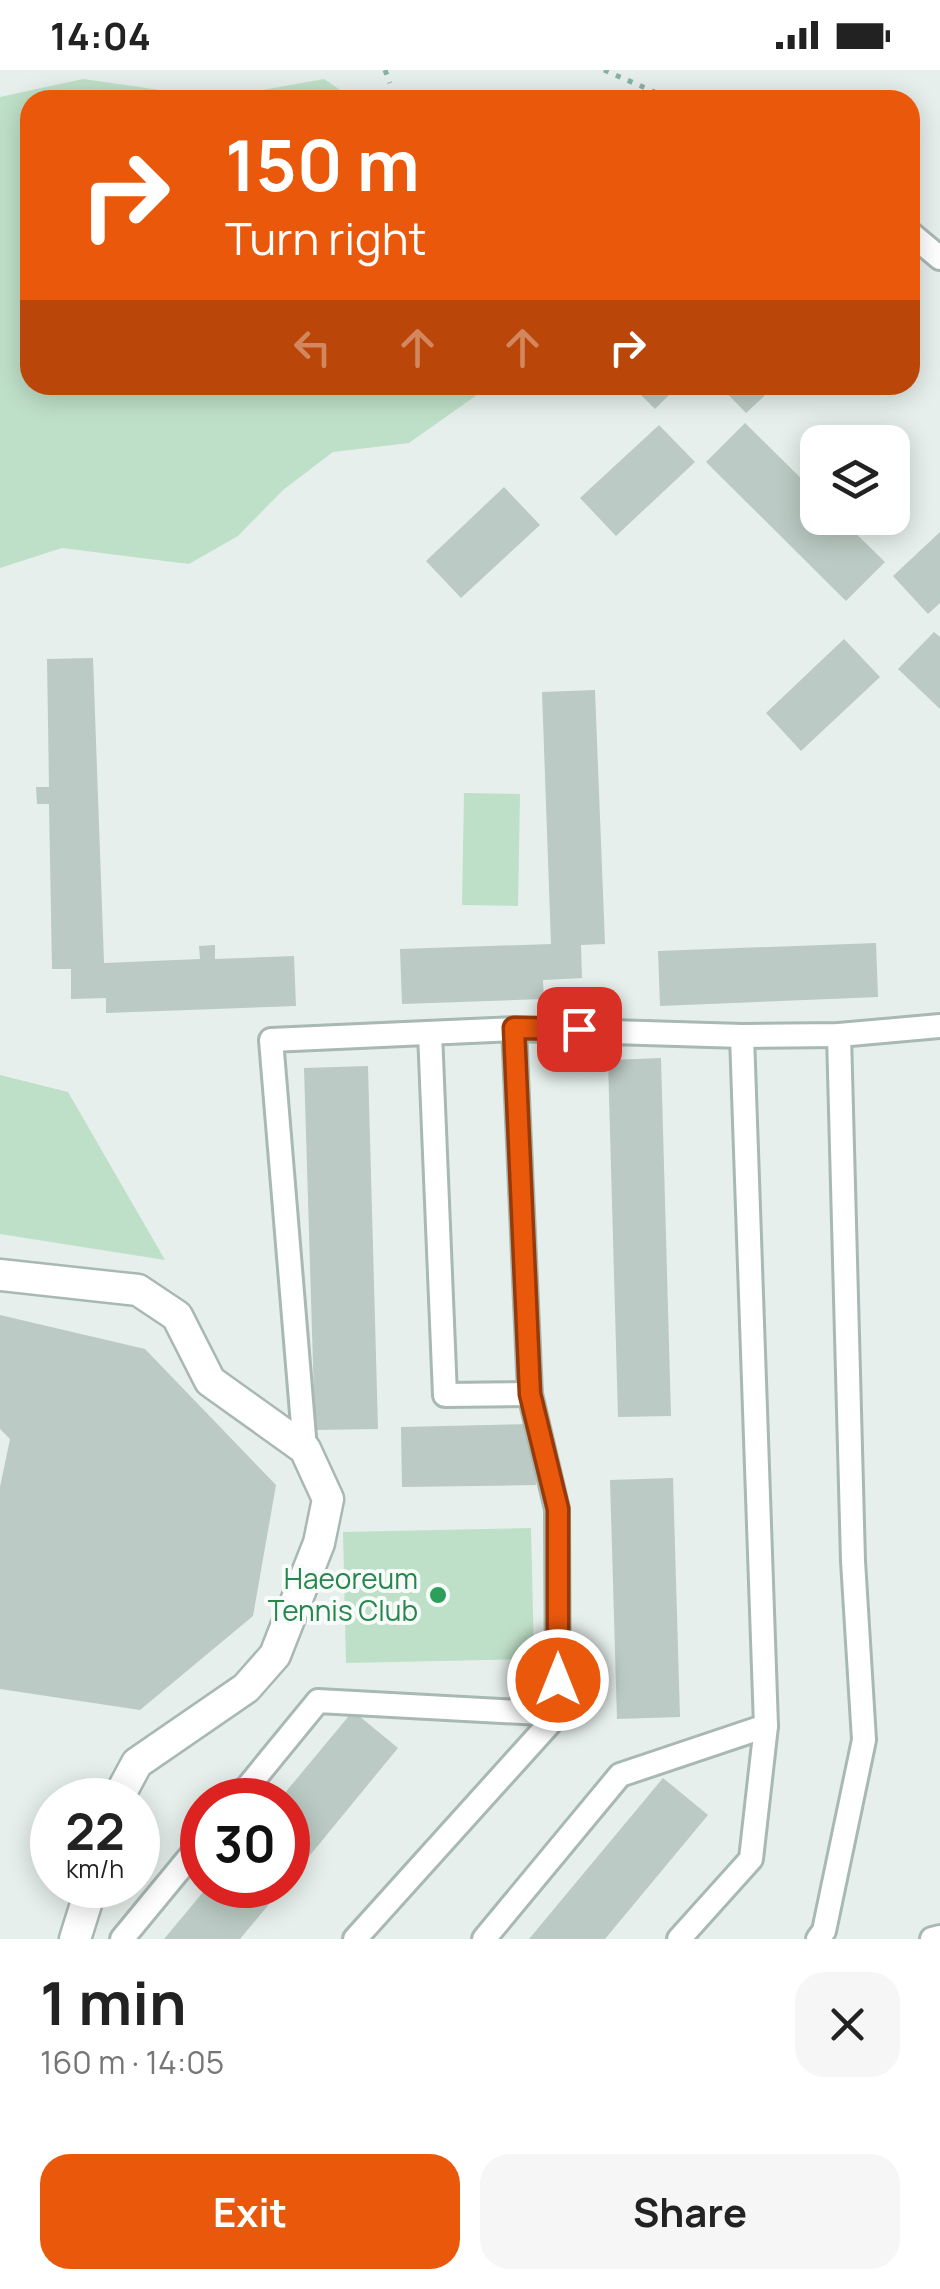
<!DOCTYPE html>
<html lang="en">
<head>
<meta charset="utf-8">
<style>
	:root { --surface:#fff; --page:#f6f6f6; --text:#222; --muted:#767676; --accent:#ea580c }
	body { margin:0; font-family:Manrope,sans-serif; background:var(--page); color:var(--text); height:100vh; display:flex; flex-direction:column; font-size:38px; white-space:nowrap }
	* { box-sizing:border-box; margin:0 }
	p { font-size:32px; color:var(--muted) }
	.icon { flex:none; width:55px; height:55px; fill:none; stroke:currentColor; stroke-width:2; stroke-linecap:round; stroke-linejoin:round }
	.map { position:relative; height:1869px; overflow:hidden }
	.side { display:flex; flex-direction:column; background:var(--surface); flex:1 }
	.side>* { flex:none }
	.top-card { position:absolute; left:20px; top:20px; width:900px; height:305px; border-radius:30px; box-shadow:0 5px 25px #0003; background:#ea580c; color:#fff; overflow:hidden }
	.buttons { position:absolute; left:800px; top:355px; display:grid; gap:20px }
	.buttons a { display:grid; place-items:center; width:110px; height:110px; border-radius:20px; background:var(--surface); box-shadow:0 5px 25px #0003; font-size:50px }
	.speed { position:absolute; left:30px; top:1708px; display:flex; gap:20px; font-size:50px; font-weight:700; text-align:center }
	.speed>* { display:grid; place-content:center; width:130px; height:130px; border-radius:50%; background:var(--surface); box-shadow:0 5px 25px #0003; line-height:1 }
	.speed small { font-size:25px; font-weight:400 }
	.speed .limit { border:15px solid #d22; background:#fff; color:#111 }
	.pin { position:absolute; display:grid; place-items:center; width:85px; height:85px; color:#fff; margin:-42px; border-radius:20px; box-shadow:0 5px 15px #0006 }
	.me { position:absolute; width:110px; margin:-55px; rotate:0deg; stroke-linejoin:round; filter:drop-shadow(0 0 8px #0008) }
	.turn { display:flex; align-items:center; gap:35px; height:210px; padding:0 40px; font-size:45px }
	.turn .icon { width:130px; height:130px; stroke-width:2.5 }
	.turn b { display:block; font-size:70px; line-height:85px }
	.lanes { display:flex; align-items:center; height:95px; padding:0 40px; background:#0003; justify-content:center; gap:50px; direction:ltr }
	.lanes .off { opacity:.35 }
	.round { display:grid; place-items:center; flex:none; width:105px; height:105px; border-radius:30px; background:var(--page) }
	.headline { display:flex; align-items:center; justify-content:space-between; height:170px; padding:0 40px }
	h1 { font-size:60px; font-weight:700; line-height:75px }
	.cta { display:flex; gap:20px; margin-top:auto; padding:20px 40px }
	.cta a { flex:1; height:115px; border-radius:30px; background:var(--accent); color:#fff; font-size:40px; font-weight:700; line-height:115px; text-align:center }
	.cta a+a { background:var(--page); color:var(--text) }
	.status { display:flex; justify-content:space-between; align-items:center; height:70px; padding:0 50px; background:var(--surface); direction:ltr }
	.status svg { height:28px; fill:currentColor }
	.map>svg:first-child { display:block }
	.green { fill:#bfe0c8 }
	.building { fill:#bbcac4 }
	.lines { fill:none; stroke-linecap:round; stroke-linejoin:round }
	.minor-casing { stroke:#a8b8b2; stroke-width:28 }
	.tertiary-casing { stroke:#a8b8b2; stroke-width:35 }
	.path { stroke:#86b3a5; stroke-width:5; stroke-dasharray:5 8; stroke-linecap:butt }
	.minor { stroke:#fff; stroke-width:22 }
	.tertiary { stroke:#fff; stroke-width:30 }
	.route-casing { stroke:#983908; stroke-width:25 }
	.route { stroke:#ea580c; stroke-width:18 }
	.leisure-dot { fill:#2e9e5b; stroke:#f7fbf9; stroke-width:4 }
	.labels { text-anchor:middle; stroke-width:8; stroke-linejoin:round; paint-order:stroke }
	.leisure-label { font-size:28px; fill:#27864d; stroke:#f7fbf9; text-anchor:end }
</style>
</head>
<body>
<div class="status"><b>14:04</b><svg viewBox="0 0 49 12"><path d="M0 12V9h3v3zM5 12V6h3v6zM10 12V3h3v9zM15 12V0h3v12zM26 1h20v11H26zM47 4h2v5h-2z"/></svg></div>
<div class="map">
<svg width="940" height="1869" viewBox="0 0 940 1869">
	<rect width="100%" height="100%" fill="#e6efeb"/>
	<g class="green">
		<polygon points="83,9 217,28 324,9 355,30 30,30 30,315 491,315 409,373 333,382 283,420 238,466 189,494 62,478 0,498 0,27"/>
		<polygon points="464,723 520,724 518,836 462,835"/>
		<polygon points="0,1005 68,1022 165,1190 0,1164"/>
		<polygon points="531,1458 534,1589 346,1593 343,1462"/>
	</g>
	<g class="building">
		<polygon points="631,315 679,315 655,339"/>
		<polygon points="719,315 776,315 746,343"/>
		<polygon points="745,353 818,425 818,448 840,448 885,492 846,531 706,392"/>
		<polygon points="659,355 695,392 616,466 580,428"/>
		<polygon points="504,417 540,455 461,528 426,491"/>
		<polygon points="940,462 940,533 928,544 893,506"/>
		<polygon points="934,562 940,567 940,639 898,599"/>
		<polygon points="844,569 880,607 801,681 766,643"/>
		<polygon points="93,588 104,893 200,889 199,876 215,875 215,889 294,886 296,936 106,943 106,928 71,929 71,899 52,899 49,734 37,734 36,717 49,717 47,589"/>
		<polygon points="595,620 605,874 581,875 582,908 543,910 544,929 402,934 400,879 551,874 542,622"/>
		<polygon points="876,873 878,927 660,936 658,881"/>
		<polygon points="661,988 671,1346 618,1347 608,990"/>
		<polygon points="368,996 378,1359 315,1360 304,998"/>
		<polygon points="0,1245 145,1279 276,1415 253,1546 140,1640 0,1619 0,1417 10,1369 0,1359"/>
		<polygon points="534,1354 536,1415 402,1417 401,1357"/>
		<polygon points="673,1408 680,1647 617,1649 610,1410"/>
		<polygon points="353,1641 398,1678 288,1812 288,1730 279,1730"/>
		<polygon points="663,1708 708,1745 605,1869 529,1869"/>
		<polygon points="209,1815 285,1815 240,1869 164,1869"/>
	</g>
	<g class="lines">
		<g class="minor-casing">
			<g id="minor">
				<polyline points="910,163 940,188"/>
				<polyline points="430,963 445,1325 530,1324 514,959"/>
				<polyline points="305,1379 271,970 514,959 742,966 839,965 940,956"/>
				<polyline points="237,1730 318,1631 558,1644 557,1439 530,1324"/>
				<polyline points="122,1869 202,1772"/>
				<polyline points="355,1869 558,1644"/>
				<polyline points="484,1869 620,1705 766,1656"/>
				<polyline points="679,1869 751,1789 766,1656 742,966"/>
				<polyline points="818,1869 824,1861 864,1670 853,1491 839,965"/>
				<polyline points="932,1869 940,1867"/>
			</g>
		</g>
		<g class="tertiary-casing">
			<g id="tertiary">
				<polyline points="0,1205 138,1220 177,1246 210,1311 305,1379 328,1429 319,1473 275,1585 246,1618 137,1693 117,1730"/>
				<polyline points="75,1869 92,1815"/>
			</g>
		</g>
		<g class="path">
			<polyline points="385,0 390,13"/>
			<polyline points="604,0 673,30"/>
		</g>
		<use href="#minor" class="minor"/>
		<use href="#tertiary" class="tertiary"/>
	</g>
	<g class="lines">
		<g class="route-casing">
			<polyline id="route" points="558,1610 558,1439 530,1324 514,958 579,959"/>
		</g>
		<use href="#route" class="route"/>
	</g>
	<circle class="leisure-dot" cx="438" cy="1525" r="10"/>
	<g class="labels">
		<g class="leisure-label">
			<text x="418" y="1519">Haeoreum<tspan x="418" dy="32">Tennis Club</tspan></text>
		</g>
	</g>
</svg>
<div class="buttons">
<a><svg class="icon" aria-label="layers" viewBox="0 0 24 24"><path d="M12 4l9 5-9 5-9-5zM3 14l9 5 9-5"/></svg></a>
</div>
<div class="speed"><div>22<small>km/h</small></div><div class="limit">30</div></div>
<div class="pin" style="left:579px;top:959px;background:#d93025"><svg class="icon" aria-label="arrive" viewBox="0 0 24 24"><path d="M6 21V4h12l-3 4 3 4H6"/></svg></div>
<svg class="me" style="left:558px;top:1610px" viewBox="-20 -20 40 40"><circle r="17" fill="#ea580c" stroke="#fff" stroke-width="3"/><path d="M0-11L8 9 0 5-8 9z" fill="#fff"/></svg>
<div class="top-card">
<div class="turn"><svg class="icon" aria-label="right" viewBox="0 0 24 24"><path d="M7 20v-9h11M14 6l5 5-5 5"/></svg><div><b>150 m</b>Turn right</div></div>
<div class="lanes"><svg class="icon off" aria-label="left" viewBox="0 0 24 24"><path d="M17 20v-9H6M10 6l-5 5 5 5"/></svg><svg class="icon off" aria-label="ahead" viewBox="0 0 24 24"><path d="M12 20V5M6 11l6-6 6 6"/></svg><svg class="icon off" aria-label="ahead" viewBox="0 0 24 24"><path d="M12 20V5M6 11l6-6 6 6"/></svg><svg class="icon" aria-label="right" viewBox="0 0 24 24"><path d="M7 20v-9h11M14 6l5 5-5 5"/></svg></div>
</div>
</div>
<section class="side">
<div class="headline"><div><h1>1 min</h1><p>160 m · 14:05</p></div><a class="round"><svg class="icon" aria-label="close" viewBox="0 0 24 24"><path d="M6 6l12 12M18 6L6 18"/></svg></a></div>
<div class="cta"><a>Exit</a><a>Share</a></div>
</section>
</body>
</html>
